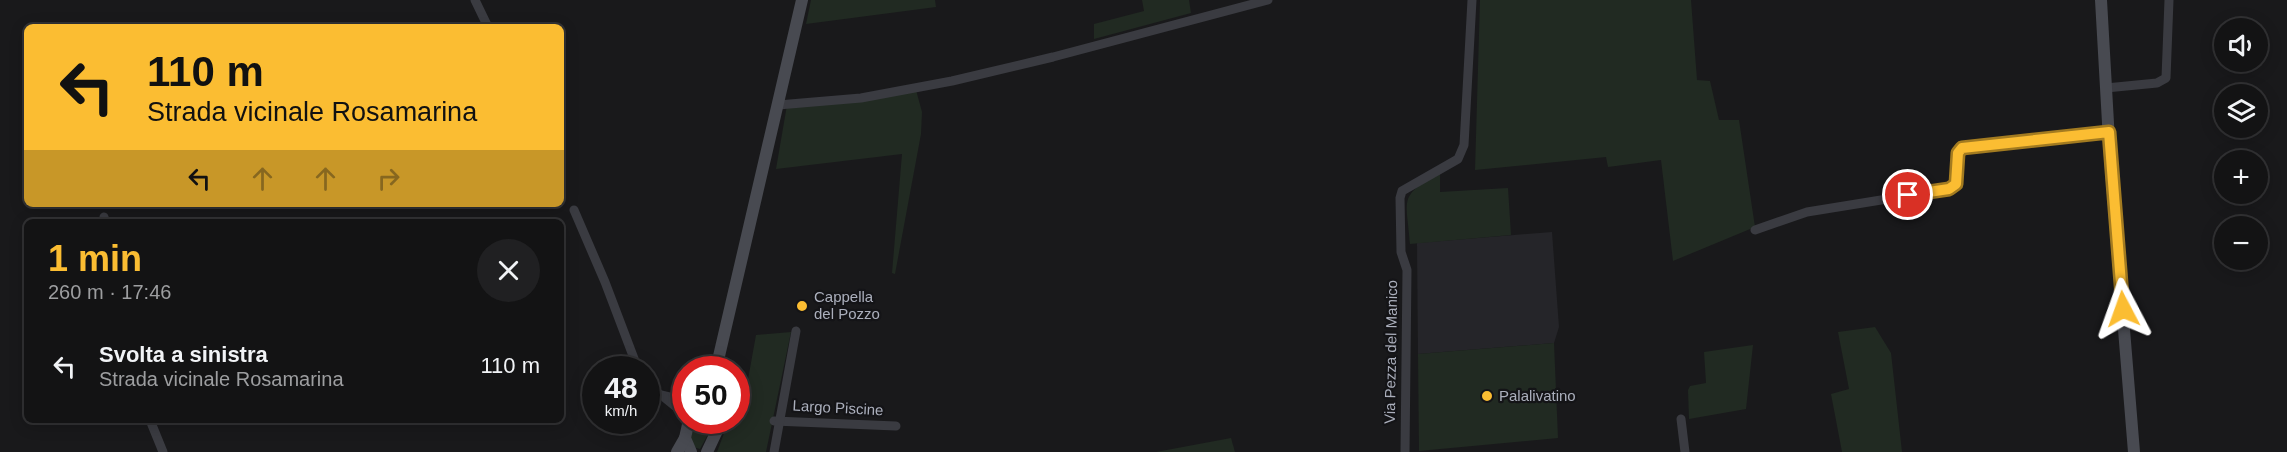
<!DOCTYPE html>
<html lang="it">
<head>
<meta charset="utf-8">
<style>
	:root { --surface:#131314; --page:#202022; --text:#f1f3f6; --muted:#9d9ea0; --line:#323234; --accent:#fbbd32 }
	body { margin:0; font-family:Helvetica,sans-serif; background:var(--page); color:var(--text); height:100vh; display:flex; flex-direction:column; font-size:22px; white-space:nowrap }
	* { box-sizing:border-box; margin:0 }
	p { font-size:20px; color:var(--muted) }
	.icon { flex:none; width:33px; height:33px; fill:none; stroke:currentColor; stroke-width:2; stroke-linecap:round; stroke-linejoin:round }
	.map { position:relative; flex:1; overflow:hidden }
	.sheet { position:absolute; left:24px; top:219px; width:540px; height:204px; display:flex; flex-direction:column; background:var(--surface); border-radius:9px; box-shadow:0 3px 15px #0003,0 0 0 2px var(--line) }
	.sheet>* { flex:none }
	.top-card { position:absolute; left:24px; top:24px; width:540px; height:183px; border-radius:9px; box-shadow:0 3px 15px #0003,0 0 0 2px var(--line); background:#fbbd32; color:#111; overflow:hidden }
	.fabs { position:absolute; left:2214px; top:18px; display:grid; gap:12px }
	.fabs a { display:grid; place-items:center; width:54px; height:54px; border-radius:50%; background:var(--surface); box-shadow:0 3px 15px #0003,0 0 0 2px var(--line); font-size:30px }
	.speed { position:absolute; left:582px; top:356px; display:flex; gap:12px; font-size:30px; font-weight:700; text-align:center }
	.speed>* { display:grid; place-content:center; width:78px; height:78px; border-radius:50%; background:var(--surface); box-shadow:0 3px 15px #0003,0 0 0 2px var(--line); line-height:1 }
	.speed small { font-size:15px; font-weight:400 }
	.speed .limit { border:9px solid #d22; background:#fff; color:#111 }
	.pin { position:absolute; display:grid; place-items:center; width:51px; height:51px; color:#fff; margin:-26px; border:3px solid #fff; border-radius:50%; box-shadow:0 2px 6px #0007 }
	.me { position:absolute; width:66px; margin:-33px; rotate:356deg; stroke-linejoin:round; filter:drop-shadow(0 0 4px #0008) }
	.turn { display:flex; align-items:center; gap:21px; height:126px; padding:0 24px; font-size:27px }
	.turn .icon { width:78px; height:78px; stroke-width:2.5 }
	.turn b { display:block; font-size:42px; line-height:51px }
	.lanes { display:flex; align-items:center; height:57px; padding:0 24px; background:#0003; justify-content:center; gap:30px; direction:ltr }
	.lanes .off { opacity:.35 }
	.round { display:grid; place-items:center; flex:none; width:63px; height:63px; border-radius:32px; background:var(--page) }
	.summary { display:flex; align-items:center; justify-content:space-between; height:102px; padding:0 24px }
	h1 { font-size:36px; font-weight:600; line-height:45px; color:var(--accent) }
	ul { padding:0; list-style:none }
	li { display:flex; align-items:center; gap:18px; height:90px; padding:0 24px }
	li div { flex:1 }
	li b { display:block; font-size:22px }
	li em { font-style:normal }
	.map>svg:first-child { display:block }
	.built { fill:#252529 }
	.green { fill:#212a22 }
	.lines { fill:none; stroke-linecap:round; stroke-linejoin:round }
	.street { stroke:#3a3b41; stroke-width:9 }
	.secondary { stroke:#484a51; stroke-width:12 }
	.route-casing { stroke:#a37b20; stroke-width:15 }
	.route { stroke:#fbbd32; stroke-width:10 }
	.poi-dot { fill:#fbbd32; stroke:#141417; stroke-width:2 }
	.labels { text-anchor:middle; stroke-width:4.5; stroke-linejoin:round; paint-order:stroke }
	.poi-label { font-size:15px; fill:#abafbc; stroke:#141417; text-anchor:start }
	.street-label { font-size:15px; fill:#abafbc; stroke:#141417 }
</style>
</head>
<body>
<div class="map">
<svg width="2287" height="452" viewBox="0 0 2287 452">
	<rect width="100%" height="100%" fill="#19191b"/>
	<polygon class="built" points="1552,232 1559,327 1554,343 1418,354 1417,243"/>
	<g class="green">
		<polygon points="811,0 935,0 936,7 806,24"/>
		<polygon points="1142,0 1189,0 1191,13 1094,39 1094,24 1144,11"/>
		<polygon points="1480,0 1691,0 1697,80 1710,81 1719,120 1739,120 1755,227 1673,261 1661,160 1608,167 1606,157 1475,170"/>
		<polygon points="916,90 922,112 921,134 895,274 892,273 902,154 776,169 787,105"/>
		<path d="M1440 173V192L1508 188 1511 235 1410 244C1407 198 1397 197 1440 173Z"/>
		<polygon points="1875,327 1891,353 1902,452 1842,452 1831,394 1849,389 1838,332"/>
		<polygon points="791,332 766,452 717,452 729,420 736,420 737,406 743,407 756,335"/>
		<polygon points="1554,343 1558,438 1419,451 1418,354"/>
		<polygon points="1753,345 1746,409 1689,419 1688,390 1690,386 1706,383 1704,352"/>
		<polygon points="695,420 716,420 700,449 693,447 690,441"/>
		<polygon points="1231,438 1235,452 1156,452"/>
	</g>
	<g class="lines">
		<g class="street">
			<polyline points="475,0 488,27"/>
			<polyline points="2106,88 2157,83 2166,78 2169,0"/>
			<polyline points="778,105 861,98 952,81 1053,57 1268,0"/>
			<polyline points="574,210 605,282 638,369"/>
			<polyline points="104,217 105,222"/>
			<polyline points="1755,230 1807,212 1949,189 1956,184 1958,153 1962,148 2109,132"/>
			<polyline points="646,385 661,395 686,401"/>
			<polyline points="665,398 686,415"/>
			<polyline points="1681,419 1685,452"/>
			<polyline points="150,420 163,452"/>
			<polyline points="774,421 896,426"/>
			<polyline points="774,452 796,331"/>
			<polyline points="1405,452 1407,270 1401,252 1400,198 1402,191 1458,159 1464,145 1472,0"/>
		</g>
		<g class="secondary">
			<polyline points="2101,0 2110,158 2134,452"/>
			<polyline points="716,369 802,0"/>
			<polyline points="689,420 685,438 691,452"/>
			<polyline points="677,452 685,438"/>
			<polyline points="707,452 722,420"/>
		</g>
	</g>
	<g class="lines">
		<g class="route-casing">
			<polyline id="route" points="1908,195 1949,189 1956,184 1958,153 1962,148 2109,132 2123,309"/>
		</g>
		<use href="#route" class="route"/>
	</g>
	<g class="poi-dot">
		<circle cx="802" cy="306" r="6"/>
		<circle cx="1487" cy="396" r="6"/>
	</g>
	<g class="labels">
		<g class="poi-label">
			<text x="814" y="302">Cappella<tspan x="814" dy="17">del Pozzo</tspan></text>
			<text x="1499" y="401">Palalivatino</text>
		</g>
		<g class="street-label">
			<text transform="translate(1391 352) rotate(-89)" y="5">Via Pezza del Manico</text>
			<text transform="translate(838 408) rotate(3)" y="5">Largo Piscine</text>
		</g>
	</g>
</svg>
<div class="fabs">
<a><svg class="icon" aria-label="sound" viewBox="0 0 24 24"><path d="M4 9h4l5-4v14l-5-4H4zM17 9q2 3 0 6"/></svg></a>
<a><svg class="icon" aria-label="layers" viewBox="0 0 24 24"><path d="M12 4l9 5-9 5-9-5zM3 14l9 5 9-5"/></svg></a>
<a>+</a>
<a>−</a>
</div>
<div class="speed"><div>48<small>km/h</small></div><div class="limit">50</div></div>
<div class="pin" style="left:1908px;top:195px;background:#d93025"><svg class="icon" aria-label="arrive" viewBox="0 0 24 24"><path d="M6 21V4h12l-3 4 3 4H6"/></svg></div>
<svg class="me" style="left:2123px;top:309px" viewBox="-20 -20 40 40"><path d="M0-17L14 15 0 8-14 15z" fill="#fbbd32" stroke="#fff" stroke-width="4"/></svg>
<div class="top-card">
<div class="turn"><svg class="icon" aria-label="left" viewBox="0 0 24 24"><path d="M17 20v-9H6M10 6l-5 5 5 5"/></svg><div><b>110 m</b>Strada vicinale Rosamarina</div></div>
<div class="lanes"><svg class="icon" aria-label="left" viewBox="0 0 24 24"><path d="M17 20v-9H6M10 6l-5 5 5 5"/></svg><svg class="icon off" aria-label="ahead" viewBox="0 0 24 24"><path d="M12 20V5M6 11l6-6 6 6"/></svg><svg class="icon off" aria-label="ahead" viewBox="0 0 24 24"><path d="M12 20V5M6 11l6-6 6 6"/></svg><svg class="icon off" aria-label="right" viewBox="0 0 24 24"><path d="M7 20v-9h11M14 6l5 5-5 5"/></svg></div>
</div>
<section class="sheet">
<div class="summary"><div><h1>1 min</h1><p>260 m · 17:46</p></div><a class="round"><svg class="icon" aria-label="close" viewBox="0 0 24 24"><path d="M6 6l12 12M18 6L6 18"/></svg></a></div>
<ul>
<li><svg class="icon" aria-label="left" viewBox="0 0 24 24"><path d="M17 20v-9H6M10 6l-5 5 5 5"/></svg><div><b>Svolta a sinistra</b><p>Strada vicinale Rosamarina</p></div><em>110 m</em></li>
</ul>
</section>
</div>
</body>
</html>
